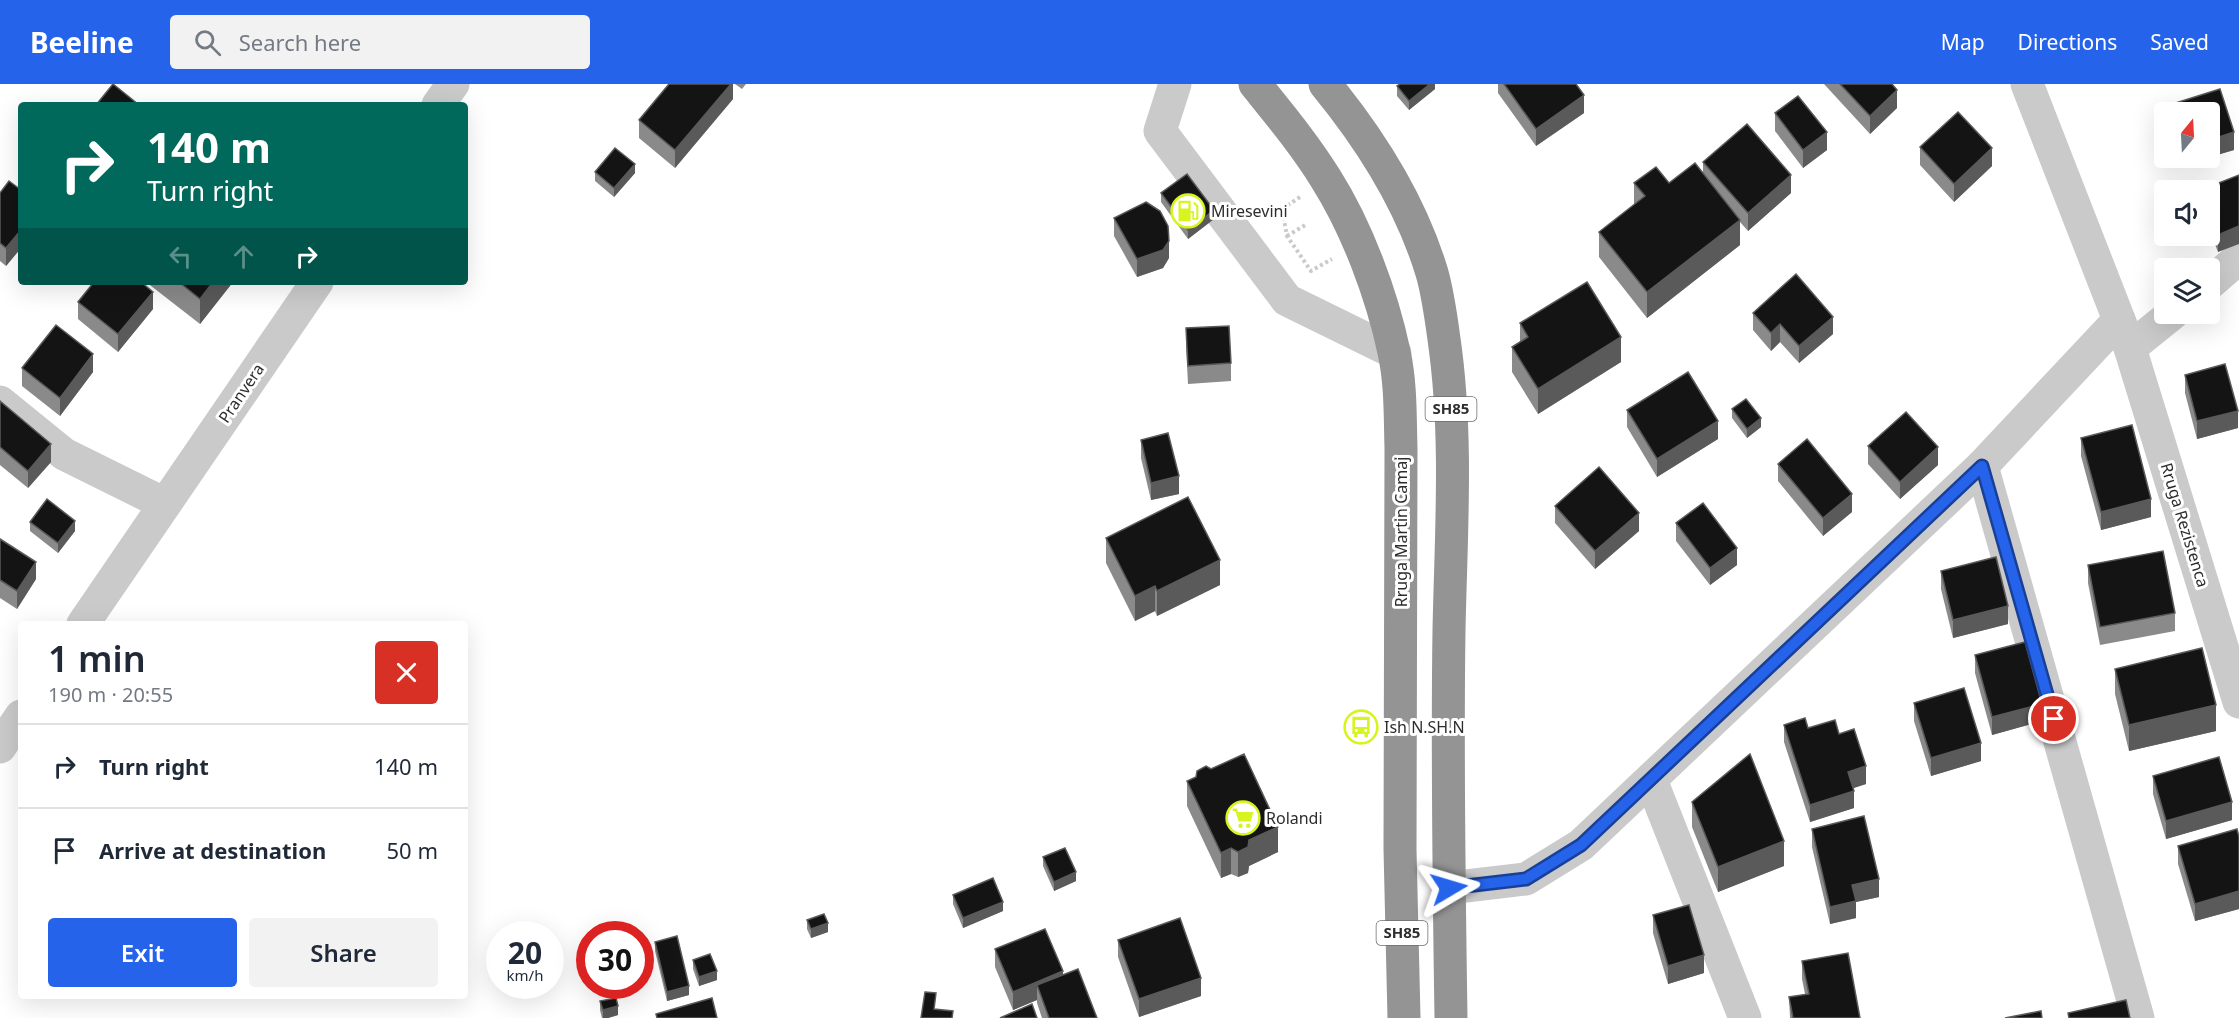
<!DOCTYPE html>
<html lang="en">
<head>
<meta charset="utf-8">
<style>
	:root { --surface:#fff; --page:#f2f2f3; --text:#1f2937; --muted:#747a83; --line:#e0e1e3; --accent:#2563eb }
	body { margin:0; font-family:"Noto Sans",sans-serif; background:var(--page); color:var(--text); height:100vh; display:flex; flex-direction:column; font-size:22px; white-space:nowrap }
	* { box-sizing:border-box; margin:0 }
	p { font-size:20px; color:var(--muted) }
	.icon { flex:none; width:33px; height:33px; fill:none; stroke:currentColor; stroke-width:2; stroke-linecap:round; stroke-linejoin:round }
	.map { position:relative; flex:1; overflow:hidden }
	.side { position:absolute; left:18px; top:537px; width:450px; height:378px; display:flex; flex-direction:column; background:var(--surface); border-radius:6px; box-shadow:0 6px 24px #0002 }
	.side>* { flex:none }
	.hud { position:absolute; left:18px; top:18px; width:450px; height:183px; border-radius:6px; box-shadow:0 6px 24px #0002; background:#00695c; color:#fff; overflow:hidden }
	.needle { width:39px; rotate:18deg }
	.buttons { position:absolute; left:2154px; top:18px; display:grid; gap:12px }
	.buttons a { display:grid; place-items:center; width:66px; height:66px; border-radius:6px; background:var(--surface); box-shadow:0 6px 24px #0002; font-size:30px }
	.speed { position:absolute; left:486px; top:837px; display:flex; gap:12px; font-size:30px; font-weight:700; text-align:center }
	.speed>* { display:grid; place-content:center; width:78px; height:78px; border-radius:50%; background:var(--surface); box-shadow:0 6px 24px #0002; line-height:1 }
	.speed small { font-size:15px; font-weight:400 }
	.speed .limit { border:9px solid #d22; background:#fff; color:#111 }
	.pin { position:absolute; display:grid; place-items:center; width:51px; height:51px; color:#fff; margin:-26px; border:3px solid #fff; border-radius:50%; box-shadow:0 2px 6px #0007 }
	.me { position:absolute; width:66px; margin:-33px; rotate:83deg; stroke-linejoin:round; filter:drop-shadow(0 0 4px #0008) }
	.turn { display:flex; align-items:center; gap:21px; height:126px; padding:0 30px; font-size:27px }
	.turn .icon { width:78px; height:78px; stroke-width:2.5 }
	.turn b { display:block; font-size:42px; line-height:51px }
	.lanes { display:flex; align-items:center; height:57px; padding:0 30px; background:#0003; justify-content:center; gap:30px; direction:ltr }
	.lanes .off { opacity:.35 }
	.round { display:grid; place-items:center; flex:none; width:63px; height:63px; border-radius:6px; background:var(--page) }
	.headline { display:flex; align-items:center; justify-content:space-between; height:102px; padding:0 30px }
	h1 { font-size:36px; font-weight:600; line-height:45px }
	.cta { display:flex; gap:12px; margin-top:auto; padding:12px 30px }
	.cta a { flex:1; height:69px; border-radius:6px; background:var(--accent); color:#fff; font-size:24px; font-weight:600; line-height:69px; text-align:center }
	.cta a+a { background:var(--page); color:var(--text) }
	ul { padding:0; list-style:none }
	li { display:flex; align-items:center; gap:18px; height:84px; padding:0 30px; border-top:2px solid var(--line) }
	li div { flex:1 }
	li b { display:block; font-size:22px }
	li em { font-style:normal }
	header { display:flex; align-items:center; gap:36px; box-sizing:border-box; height:84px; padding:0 30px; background:var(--accent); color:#fff }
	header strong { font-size:28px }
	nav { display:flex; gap:33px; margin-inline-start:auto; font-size:21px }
	.search { width:420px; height:54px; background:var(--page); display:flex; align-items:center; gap:15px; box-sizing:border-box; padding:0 21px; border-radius:6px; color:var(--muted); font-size:22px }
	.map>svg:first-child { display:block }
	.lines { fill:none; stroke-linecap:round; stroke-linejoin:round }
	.path { stroke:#cacaca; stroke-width:4; stroke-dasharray:3 3; stroke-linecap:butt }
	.minor { stroke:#cacaca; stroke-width:33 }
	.highway { stroke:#949494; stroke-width:33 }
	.wall { fill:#8a8a8a }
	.shaded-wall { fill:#5a5a5a }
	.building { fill:#141414; stroke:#5a5a5a; stroke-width:1.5 }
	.route-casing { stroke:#184099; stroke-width:15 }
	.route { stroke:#2563eb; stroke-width:10 }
	.labels { text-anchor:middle; stroke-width:6; stroke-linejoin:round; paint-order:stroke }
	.shield { fill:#fff; stroke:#6c6c6c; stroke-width:1.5 }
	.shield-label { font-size:15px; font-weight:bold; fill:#2d2d2d }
	.poi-label { font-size:16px; fill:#2d2d2d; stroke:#fff; text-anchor:start }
	.street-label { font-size:16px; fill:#2d2d2d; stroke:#fff }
</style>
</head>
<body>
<header>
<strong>Beeline</strong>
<div class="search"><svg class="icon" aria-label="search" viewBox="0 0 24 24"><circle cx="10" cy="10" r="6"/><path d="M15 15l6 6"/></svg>Search here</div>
<nav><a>Map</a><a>Directions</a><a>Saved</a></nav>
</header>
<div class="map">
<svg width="2239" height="934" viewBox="0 0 2239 934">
	<rect width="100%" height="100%" fill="#fff"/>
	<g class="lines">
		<g class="path">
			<polyline points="1300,113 1282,125 1287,152 1311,187 1332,175"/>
			<polyline points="1287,152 1307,140"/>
		</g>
		<g class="minor">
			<polyline points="1175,0 1160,47 1287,216 1395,269"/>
			<polyline points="2027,0 2130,264 2172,230"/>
			<polyline points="438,21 453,0"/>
			<polyline points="2210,199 2239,174"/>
			<polyline points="2130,264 2239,618"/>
			<polyline points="0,318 64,370 165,420"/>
			<polyline points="1982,382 2138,934"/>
			<polyline points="83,540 317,198"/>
			<polyline points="0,663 21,632"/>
			<polyline points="1651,696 1745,934"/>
			<polyline points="1449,804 1526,795 1581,761 1982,382 2119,236"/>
		</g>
		<g class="highway">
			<path d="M1255 0C1280 31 1305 61 1326 95 1357 144 1382 211 1394 268 1401 300 1400 332 1401 364L1400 765 1404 934"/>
			<path d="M1325 0C1371 56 1411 119 1432 189 1438 210 1441 233 1444 255 1458 352 1451 449 1449 546 1447 675 1449 805 1451 934"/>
		</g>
	</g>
	<g class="wall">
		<polygon points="733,0 733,15 675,84 639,54 639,36"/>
		<polygon points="735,0 746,0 742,5"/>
		<polygon points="1435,0 1435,5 1409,26 1397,12 1397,2"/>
		<polygon points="1498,0 1576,0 1584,29 1536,62 1498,9"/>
		<polygon points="1824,0 1892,0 1897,24 1870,50"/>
		<polygon points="2220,5 2234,48 2234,66 2210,73 2210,28 2164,28 2164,44 2163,41 2163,23"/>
		<polygon points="1775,29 1827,66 1803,84 1775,47"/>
		<polygon points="1920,63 1992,82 1954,118 1920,81"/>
		<polygon points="2174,74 2209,74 2177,83"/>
		<polygon points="1703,78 1791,109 1748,147 1740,138 1740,161 1647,234 1599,173 1599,148 1634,121 1634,99 1669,99 1703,89"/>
		<polygon points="595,88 635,89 614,113 595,97"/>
		<polygon points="2239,91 2218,168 2210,148 2210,106"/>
		<polygon points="21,106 21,164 6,182 0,177 0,109"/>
		<polygon points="1161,109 1214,135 1188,155 1161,118"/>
		<polygon points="1114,134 1169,174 1163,184 1137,193 1114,152"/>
		<polygon points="146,198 233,198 200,240"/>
		<polygon points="78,218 153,225 118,268 78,235"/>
		<polygon points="1753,229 1833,250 1799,279 1780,258 1771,267 1753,246"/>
		<polygon points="1520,239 1621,278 1538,330 1512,288 1512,263 1520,258"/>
		<polygon points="1186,244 1231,279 1231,297 1188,300 1186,262"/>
		<polygon points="22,284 93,288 60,332 22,302"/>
		<polygon points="2185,291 2238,344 2197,355 2185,309"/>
		<polygon points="0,317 51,378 28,404 0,381"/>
		<polygon points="1732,325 1761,343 1747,354 1732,334"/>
		<polygon points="1627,326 1718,355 1657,393 1627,343"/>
		<polygon points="2081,354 2151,433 2101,446 2081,372"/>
		<polygon points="1141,356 1179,410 1151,416 1141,374"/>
		<polygon points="1868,362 1938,381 1900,415 1868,380"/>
		<polygon points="1778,380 1852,428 1823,452 1778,397"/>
		<polygon points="1555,422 1639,447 1595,485 1555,439"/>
		<polygon points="30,438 75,447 58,469 30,447"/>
		<polygon points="1676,439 1737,481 1710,501 1676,457"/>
		<polygon points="1106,454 1220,501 1157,532 1155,527 1135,537 1106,479"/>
		<polygon points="0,455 36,495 17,525 0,514"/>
		<polygon points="2088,481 2175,529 2175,547 2100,561 2088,499"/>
		<polygon points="1941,487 2008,540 1953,554 1941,505"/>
		<polygon points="1975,571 2042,637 1992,651 1975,589"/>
		<polygon points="2115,585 2216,647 2129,667 2115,610"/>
		<polygon points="1914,619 1981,677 1931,692 1914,637"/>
		<polygon points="1784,641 1839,650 1866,700 1853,704 1854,724 1810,738 1784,658"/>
		<polygon points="2153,692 2232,736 2166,755 2153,710"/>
		<polygon points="1187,697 1278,768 1249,782 1248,789 1238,793 1231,790 1221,794 1187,722"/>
		<polygon points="1692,718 1784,782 1718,808 1692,743"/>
		<polygon points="1812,745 1879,813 1856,818 1856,834 1830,840 1812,763"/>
		<polygon points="2239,753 2239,825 2195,837 2178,780 2178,762"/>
		<polygon points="1043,773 1076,797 1054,807 1043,782"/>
		<polygon points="953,811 1003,827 963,844 953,820"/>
		<polygon points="1653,831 1704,889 1668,900 1653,849"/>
		<polygon points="807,836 828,848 811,854 807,845"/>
		<polygon points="1118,856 1201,912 1139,933 1118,873"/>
		<polygon points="655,858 689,911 667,917 655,867"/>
		<polygon points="995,865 1063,891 1097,934 1042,934 1037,919 1037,916 1013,926 995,883"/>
		<polygon points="693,876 717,896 699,902 693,885"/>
		<polygon points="1802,877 1860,934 1790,934 1789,913 1805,910 1802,895"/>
		<polygon points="600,917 618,931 608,934 602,934 600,926"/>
	</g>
	<g class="shaded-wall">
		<polygon points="731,0 733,0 733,15 675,84 675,66"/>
		<polygon points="1430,0 1435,0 1435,5 1409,26 1409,17"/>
		<polygon points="1897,6 1897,24 1870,50 1870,32"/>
		<polygon points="1584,11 1584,29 1536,62 1536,45"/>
		<polygon points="1827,48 1827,66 1803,84 1803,66"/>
		<polygon points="2234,48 2234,66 2210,73 2210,56"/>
		<polygon points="1992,64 1992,82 1954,118 1954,100"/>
		<polygon points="2177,74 2209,74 2177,83"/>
		<polygon points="635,80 635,89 614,113 614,104"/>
		<polygon points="1791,91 1791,109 1748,147 1748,129"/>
		<polygon points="1214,126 1214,135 1188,155 1188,146"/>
		<polygon points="1740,136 1740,161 1647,234 1647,208"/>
		<polygon points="2239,142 2239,160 2218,168 2218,151"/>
		<polygon points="21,146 21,164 6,182 6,164"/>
		<polygon points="1169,157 1169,174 1163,184 1137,193 1137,175"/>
		<polygon points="213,198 233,198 200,240 200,215"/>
		<polygon points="153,208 153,225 118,268 118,250"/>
		<polygon points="1833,233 1833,250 1799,279 1799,262"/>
		<polygon points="1780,240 1780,258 1771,267 1771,249"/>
		<polygon points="1621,253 1621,278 1538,330 1538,305"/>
		<polygon points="93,270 93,288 60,332 60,314"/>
		<polygon points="2238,327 2238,344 2197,355 2197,337"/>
		<polygon points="1761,334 1761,343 1747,354 1747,345"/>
		<polygon points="1718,337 1718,355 1657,393 1657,375"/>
		<polygon points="51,360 51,378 28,404 28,387"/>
		<polygon points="1938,363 1938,381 1900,415 1900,398"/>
		<polygon points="1179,392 1179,410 1151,416 1151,399"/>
		<polygon points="1852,410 1852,428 1823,452 1823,434"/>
		<polygon points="2151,415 2151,433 2101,446 2101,428"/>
		<polygon points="1639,429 1639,447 1595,485 1595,467"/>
		<polygon points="75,437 75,447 58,469 58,459"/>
		<polygon points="1737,464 1737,481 1710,501 1710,484"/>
		<polygon points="1220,476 1220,501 1157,532 1157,507"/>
		<polygon points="36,478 36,495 17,525 17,507"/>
		<polygon points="1155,502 1155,527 1135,537 1135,512"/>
		<polygon points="2008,522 2008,540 1953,554 1953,536"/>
		<polygon points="2042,620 2042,637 1992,651 1992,633"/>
		<polygon points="2216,621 2216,647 2129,667 2129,641"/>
		<polygon points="1981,659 1981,677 1931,692 1931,674"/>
		<polygon points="1866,682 1866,700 1848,706 1848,688"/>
		<polygon points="1854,707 1854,724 1810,738 1810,721"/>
		<polygon points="2232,718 2232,736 2166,755 2166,737"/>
		<polygon points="1278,743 1278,768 1249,782 1248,789 1238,793 1238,768 1249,756"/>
		<polygon points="1784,757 1784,782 1718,808 1718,783"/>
		<polygon points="1231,764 1231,790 1221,794 1221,769"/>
		<polygon points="1076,788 1076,797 1054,807 1054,798"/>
		<polygon points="1879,795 1879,813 1856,818 1856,834 1830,840 1830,823 1852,801"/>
		<polygon points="2239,807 2239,825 2195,837 2195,820"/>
		<polygon points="1003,818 1003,827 963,844 963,834"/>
		<polygon points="828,839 828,848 811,854 811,845"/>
		<polygon points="1704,871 1704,889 1668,900 1668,882"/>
		<polygon points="717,887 717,896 699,902 699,893"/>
		<polygon points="1063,887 1063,905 1037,901 1037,916 1013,926 1013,908"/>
		<polygon points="1201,894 1201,912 1139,933 1139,915"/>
		<polygon points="689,902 689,911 667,917 667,908"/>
		<polygon points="618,922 618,931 608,934 603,934 603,926"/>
	</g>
	<g class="building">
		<polygon points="113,0 139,21 96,21"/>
		<polygon points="669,0 731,0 675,66 639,36"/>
		<polygon points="1400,0 1430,0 1409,17 1397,2"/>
		<polygon points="1504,0 1576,0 1584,11 1536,45"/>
		<polygon points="1840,0 1892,0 1897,6 1870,32"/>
		<polygon points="2220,5 2234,48 2210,56 2210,28 2165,28 2163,23"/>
		<polygon points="1798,12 1827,48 1803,66 1775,29"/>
		<polygon points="1958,28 1992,64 1954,100 1920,63"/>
		<polygon points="1747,40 1791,91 1748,129 1703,78"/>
		<polygon points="615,64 635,80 614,104 595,88"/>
		<polygon points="1695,79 1740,136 1647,208 1599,148 1645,112 1634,99 1656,83 1669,99"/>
		<polygon points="1187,90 1214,126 1188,146 1161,109"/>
		<polygon points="2239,91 2239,142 2218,151 2210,130 2210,106 2201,106"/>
		<polygon points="9,97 21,106 21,146 6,164 0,159 0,109"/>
		<polygon points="1146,118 1160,127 1168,142 1169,157 1163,166 1137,175 1114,134"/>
		<polygon points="1796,190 1833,233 1799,262 1780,240 1771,249 1753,229"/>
		<polygon points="94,198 141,198 153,208 118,250 78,218"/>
		<polygon points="179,198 213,198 200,215"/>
		<polygon points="1587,198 1621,253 1538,305 1512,263 1528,253 1520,239"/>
		<polygon points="56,241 93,270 60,314 22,284"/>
		<polygon points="1229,242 1231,279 1188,282 1186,244"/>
		<polygon points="2225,280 2238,327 2197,337 2185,291"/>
		<polygon points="1688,288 1718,337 1657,375 1627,326"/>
		<polygon points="1746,315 1761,334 1747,345 1732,325"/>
		<polygon points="0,317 51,360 28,387 0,363"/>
		<polygon points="1906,328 1938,363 1900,398 1868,362"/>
		<polygon points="2132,341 2151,415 2101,428 2081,354"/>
		<polygon points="1168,349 1179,392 1151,399 1141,356"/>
		<polygon points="1807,355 1852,410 1823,434 1778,380"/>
		<polygon points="1599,383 1639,429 1595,467 1555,422"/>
		<polygon points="1188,413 1220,476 1157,507 1155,502 1135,512 1106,454"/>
		<polygon points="47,415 75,437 58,459 30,438"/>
		<polygon points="1703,419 1737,464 1710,484 1676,439"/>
		<polygon points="0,455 36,478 17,507 0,496"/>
		<polygon points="2163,467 2175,529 2100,543 2088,481"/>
		<polygon points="1996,473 2008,522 1953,536 1941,487"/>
		<polygon points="2025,558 2042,620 1992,633 1975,571"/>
		<polygon points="2202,564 2216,621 2129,641 2115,585"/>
		<polygon points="1964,604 1981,659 1931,674 1914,619"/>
		<polygon points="1805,634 1808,644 1835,636 1839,650 1854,645 1866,682 1848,688 1854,707 1810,721 1784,641"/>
		<polygon points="1244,670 1278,743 1249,756 1248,763 1238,768 1231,764 1221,769 1187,697 1196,693 1197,687 1206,682 1211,685"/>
		<polygon points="1750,670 1784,757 1718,783 1692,718"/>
		<polygon points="2219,673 2232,718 2166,737 2153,692"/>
		<polygon points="1864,732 1879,795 1852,801 1856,817 1830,823 1812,745"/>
		<polygon points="2237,745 2239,753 2239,807 2195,820 2178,762"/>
		<polygon points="1065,764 1076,788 1054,798 1043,773"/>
		<polygon points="993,794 1003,818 963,834 953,811"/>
		<polygon points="1689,821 1704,871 1668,882 1653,831"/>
		<polygon points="824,830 828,839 811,845 807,836"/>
		<polygon points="1180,834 1201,894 1139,915 1118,856"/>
		<polygon points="1045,845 1063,887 1013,908 995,865"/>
		<polygon points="677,852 689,902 667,908 655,858"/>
		<polygon points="1848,869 1860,934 1793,934 1789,913 1809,910 1802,877"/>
		<polygon points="710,870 717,887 699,893 693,876"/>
		<polygon points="1078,885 1097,934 1049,934 1037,901"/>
		<polygon points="925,908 936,909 934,925 953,927 952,934 921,934"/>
		<polygon points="616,914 618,922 603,926 600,917"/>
		<polygon points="712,914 717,934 657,934 656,930"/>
		<polygon points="2126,916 2130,934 2069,934 2068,929"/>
		<polygon points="1032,920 1037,934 1000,934"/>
		<polygon points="2041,927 2042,934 2005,934"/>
	</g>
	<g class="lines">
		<g class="route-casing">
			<polyline id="route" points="1449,804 1526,795 1581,761 1982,382 2054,635"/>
		</g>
		<use href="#route" class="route"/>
	</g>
	<defs>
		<g id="fuel-ring" transform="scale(1.725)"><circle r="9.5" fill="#fff" stroke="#d7f420" stroke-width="1.5"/><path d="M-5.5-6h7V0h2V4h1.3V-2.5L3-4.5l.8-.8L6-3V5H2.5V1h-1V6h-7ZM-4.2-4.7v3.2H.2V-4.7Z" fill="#d7f420"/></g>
		<g id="bus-ring" transform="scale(1.725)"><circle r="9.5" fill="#fff" stroke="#d7f420" stroke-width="1.5"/><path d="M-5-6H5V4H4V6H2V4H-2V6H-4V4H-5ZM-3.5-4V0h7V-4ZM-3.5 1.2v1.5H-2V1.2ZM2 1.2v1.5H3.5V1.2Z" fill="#d7f420"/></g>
		<g id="supermarket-ring" transform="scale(1.725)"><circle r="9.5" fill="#fff" stroke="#d7f420" stroke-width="1.5"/><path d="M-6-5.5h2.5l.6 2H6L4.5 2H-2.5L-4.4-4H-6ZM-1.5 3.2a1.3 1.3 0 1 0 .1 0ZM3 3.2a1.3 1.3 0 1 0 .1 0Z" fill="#d7f420"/></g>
	</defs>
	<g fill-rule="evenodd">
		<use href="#fuel-ring" x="1188" y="127"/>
		<use href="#bus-ring" x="1361" y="643"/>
		<use href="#supermarket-ring" x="1243" y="734"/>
	</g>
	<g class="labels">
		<g class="shield">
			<rect x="1425.5" y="313" width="51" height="24" rx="4.5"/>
			<rect x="1376.5" y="837" width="51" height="24" rx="4.5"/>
		</g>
		<g class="shield-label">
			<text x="1451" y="330">SH85</text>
			<text x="1402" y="854">SH85</text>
		</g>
		<g class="poi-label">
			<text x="1211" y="133">Miresevini</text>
			<text x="1384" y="649">Ish N.SH.N</text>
			<text x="1266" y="740">Rolandi</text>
		</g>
		<g class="street-label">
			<text transform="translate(241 309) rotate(-56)" y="6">Pranvera</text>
			<text transform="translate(2185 441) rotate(73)" y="6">Rruga Rezistenca</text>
			<text transform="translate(1401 448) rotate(-90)" y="6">Rruga Martin Camaj</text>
		</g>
	</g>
</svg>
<div class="buttons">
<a><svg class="needle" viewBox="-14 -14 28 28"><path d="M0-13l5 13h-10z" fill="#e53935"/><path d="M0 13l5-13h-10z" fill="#747a83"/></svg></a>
<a><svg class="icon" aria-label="sound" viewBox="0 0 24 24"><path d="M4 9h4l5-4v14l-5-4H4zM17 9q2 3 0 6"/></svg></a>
<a><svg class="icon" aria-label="layers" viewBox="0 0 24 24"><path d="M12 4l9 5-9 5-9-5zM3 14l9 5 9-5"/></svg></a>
</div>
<div class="speed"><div>20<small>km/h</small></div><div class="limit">30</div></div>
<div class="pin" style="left:2054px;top:635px;background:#d93025"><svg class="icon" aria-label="arrive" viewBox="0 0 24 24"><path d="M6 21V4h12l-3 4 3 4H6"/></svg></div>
<svg class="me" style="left:1449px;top:804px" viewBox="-20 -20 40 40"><path d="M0-17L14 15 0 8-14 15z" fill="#2563eb" stroke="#fff" stroke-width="4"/></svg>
<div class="hud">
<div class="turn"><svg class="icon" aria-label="right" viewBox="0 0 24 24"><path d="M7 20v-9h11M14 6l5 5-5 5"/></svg><div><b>140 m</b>Turn right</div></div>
<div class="lanes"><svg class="icon off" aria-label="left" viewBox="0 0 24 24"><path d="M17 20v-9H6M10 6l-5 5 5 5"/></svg><svg class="icon off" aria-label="ahead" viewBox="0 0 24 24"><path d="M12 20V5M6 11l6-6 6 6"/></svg><svg class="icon" aria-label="right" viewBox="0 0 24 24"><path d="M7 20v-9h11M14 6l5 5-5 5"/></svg></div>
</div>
<section class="side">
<div class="headline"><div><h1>1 min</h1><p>190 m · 20:55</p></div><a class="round" style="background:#d93025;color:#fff"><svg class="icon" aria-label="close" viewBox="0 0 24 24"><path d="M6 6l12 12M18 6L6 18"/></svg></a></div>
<ul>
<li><svg class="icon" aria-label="right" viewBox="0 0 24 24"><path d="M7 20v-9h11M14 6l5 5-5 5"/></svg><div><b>Turn right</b></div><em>140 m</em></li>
<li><svg class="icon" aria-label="arrive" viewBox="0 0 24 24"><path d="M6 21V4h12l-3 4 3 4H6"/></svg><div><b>Arrive at destination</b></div><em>50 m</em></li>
</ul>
<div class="cta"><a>Exit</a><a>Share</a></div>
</section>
</div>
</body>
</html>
